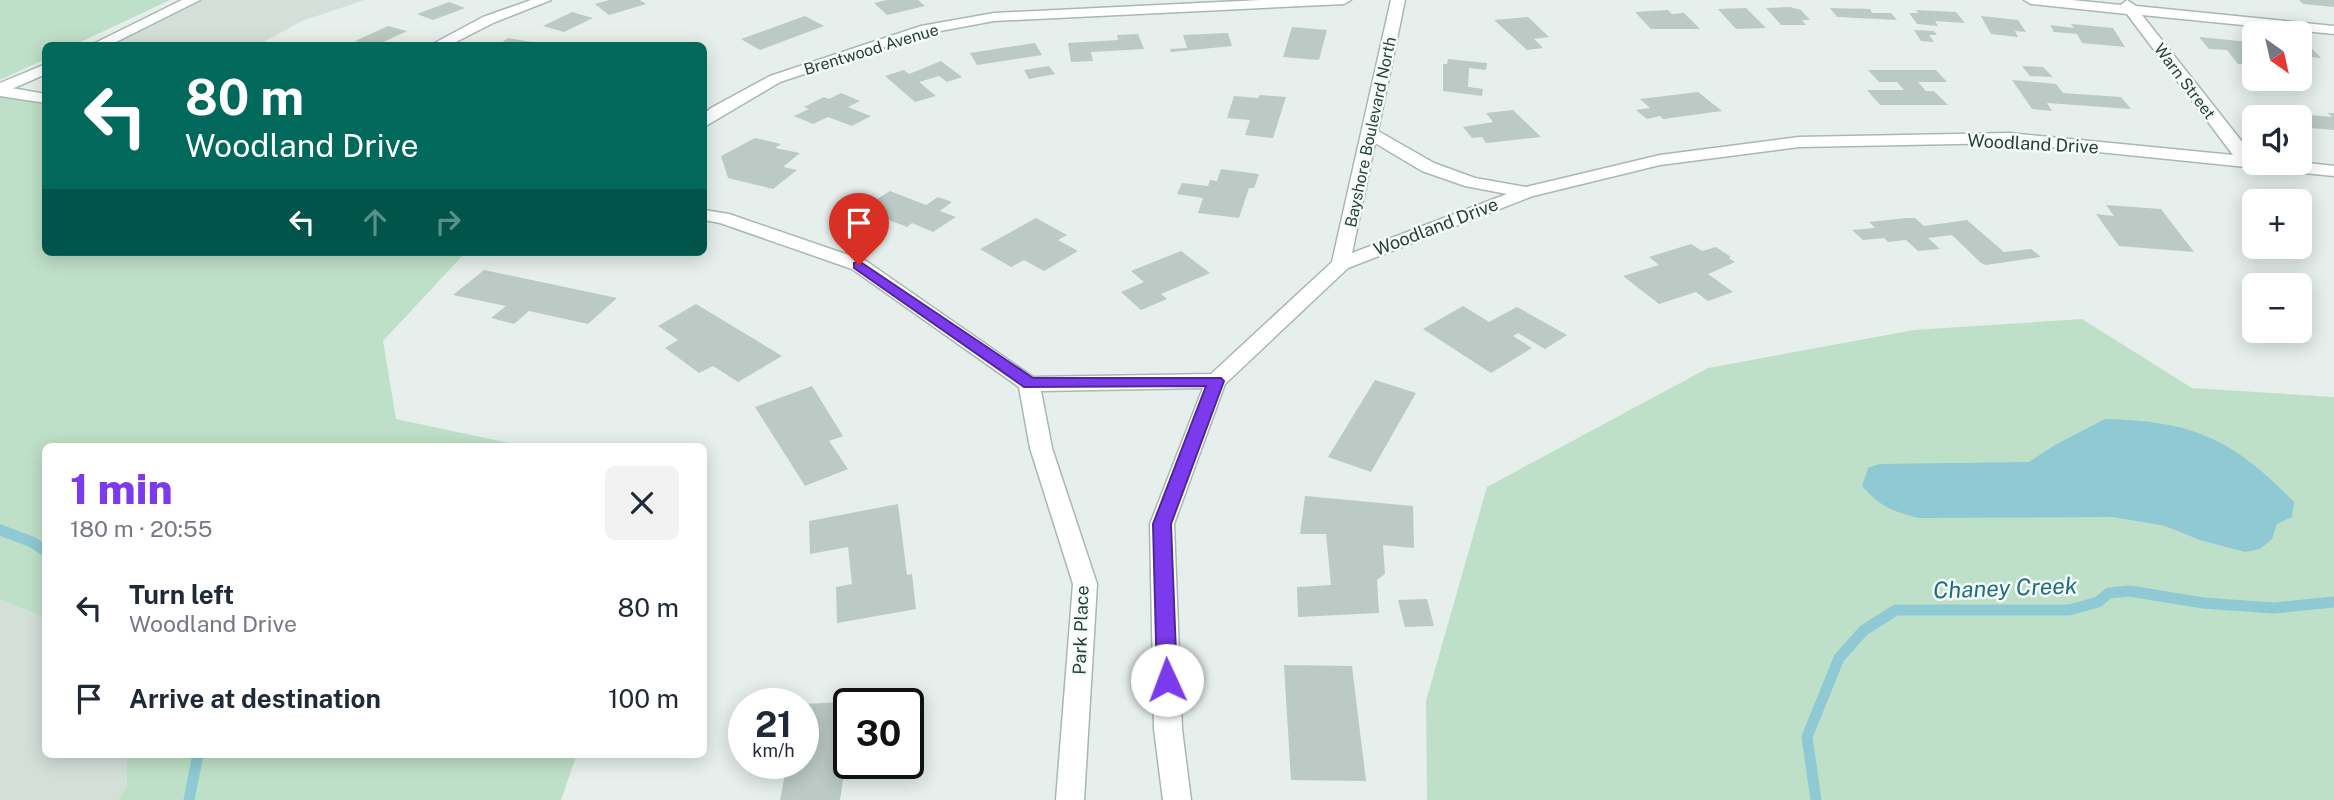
<!DOCTYPE html>
<html lang="en">
<head>
<meta charset="utf-8">
<style>
	:root { --surface:#fff; --page:#f2f2f3; --text:#1f2937; --muted:#747a83; --accent:#7c3aed }
	body { margin:0; font-family:"Public Sans",sans-serif; background:var(--page); color:var(--text); height:100vh; display:flex; flex-direction:column; font-size:26px; white-space:nowrap }
	* { box-sizing:border-box; margin:0 }
	p { font-size:23px; color:var(--muted) }
	.icon { flex:none; width:38px; height:38px; fill:none; stroke:currentColor; stroke-width:2; stroke-linecap:round; stroke-linejoin:round }
	.map { position:relative; flex:1; overflow:hidden }
	.sheet { position:absolute; left:42px; top:443px; width:665px; height:315px; display:flex; flex-direction:column; background:var(--surface); border-radius:10px; box-shadow:0 4px 18px #0003 }
	.sheet>* { flex:none }
	.banner { position:absolute; left:42px; top:42px; width:665px; height:214px; border-radius:10px; box-shadow:0 4px 18px #0003; background:#00695c; color:#fff; overflow:hidden }
	.needle { width:46px; rotate:146deg }
	.fabs { position:absolute; left:2242px; top:21px; display:grid; gap:14px }
	.fabs a { display:grid; place-items:center; width:70px; height:70px; border-radius:10px; background:var(--surface); box-shadow:0 4px 18px #0003; font-size:35px }
	.speed { position:absolute; left:728px; top:688px; display:flex; gap:14px; font-size:35px; font-weight:700; text-align:center }
	.speed>* { display:grid; place-content:center; width:91px; height:91px; border-radius:50%; background:var(--surface); box-shadow:0 4px 18px #0003; line-height:1 }
	.speed small { font-size:18px; font-weight:400 }
	.speed .limit { border:4px solid #111; border-radius:10px; background:#fff; color:#111 }
	.pin { position:absolute; display:grid; place-items:center; width:60px; height:60px; color:#fff; margin:-72px -30px; border-radius:50% 50% 50% 0; rotate:-45deg; box-shadow:0 0 7px #0007 }
	.pin .icon { rotate:45deg }
	.me { position:absolute; width:77px; margin:-38px; rotate:358deg; stroke-linejoin:round; filter:drop-shadow(0 0 5px #0008) }
	.turn { display:flex; align-items:center; gap:24px; height:147px; padding:0 28px; font-size:32px }
	.turn .icon { width:91px; height:91px; stroke-width:2.5 }
	.turn b { display:block; font-size:49px; line-height:60px }
	.lanes { display:flex; align-items:center; height:66px; padding:0 28px; background:#0003; justify-content:center; gap:35px; direction:ltr }
	.lanes .off { opacity:.35 }
	.round { display:grid; place-items:center; flex:none; width:74px; height:74px; border-radius:10px; background:var(--page) }
	.headline { display:flex; align-items:center; justify-content:space-between; height:119px; padding:0 28px }
	h1 { font-size:42px; font-weight:800; line-height:52px; color:var(--accent) }
	ul { padding:0; list-style:none }
	li { display:flex; align-items:center; gap:21px; height:91px; padding:0 28px }
	li div { flex:1 }
	li b { display:block; font-size:26px }
	li em { font-style:normal }
	.map>svg:first-child { display:block }
	.built { fill:#d4dfda }
	.green { fill:#bfe0c8 }
	.water { fill:#8ec9d4 }
	.lines { fill:none; stroke-linecap:round; stroke-linejoin:round }
	.stream { stroke:#8ec9d4; stroke-width:11 }
	.building { fill:#bbcac4 }
	.minor-casing { stroke:#a8b8b2; stroke-width:3 }
	.secondary-casing { stroke:#a4bbb3; stroke-width:3 }
	.minor { fill:#fff; fill-rule:evenodd }
	.secondary { fill:#fff; fill-rule:evenodd }
	.route { fill:#7c3aed; stroke:#51269a; stroke-width:2 }
	.labels { text-anchor:middle; stroke-width:5; stroke-linejoin:round; paint-order:stroke }
	.far-street-label { font-size:16px; fill:#24423a; stroke:#f7fbf9 }
	.street-label { font-size:18px; fill:#24423a; stroke:#f7fbf9 }
	.near-water-label { font-size:23px; font-style:italic; fill:#1c6f80; stroke:#f7fbf9 }
</style>
</head>
<body>
<div class="map">
<svg width="2334" height="800" viewBox="0 0 2334 800">
	<rect width="100%" height="100%" fill="#e6efeb"/>
	<g class="built">
		<polygon points="193,0 365,0 302,21 258,45 96,46"/>
		<polygon points="0,599 45,618 46,754 126,754 127,787 118,800 0,800"/>
	</g>
	<g class="green">
		<polygon points="0,0 170,0 74,45 46,46 45,59 0,80"/>
		<polygon points="0,91 45,99 46,252 466,252 383,341 396,419 523,446 46,446 45,618 0,599"/>
		<polygon points="2082,319 2192,388 2334,397 2334,800 1427,800 1426,701 1487,487 1708,368 1914,330"/>
		<polygon points="126,754 577,754 561,800 118,800 127,787"/>
	</g>
	<path class="water" d="M2105 419C2193 421 2233 439 2294 502L2292 517 2277 524 2272 539 2260 549 2245 552 2200 540 2165 526 2113 517 1918 518C1894 512 1879 506 1862 486L1868 468 1879 464 2029 462 2055 445Z"/>
	<g class="lines">
		<g class="stream">
			<polyline points="0,530 32,542 46,551"/>
			<polyline points="189,800 198,754"/>
			<polyline points="1816,800 1807,737 1839,658 1864,630 1896,610 2069,610 2098,602 2109,593 2130,591 2203,603 2274,608 2334,602"/>
		</g>
	</g>
	<g class="building">
		<polygon points="609,0 640,0 646,4 609,15 595,4"/>
		<polygon points="887,0 918,0 925,6 887,15 874,3"/>
		<polygon points="2299,0 2334,0 2334,7 2303,4"/>
		<polygon points="449,2 465,8 433,20 417,14"/>
		<polygon points="1790,7 1801,10 1810,20 1802,20 1806,25 1781,25 1766,8"/>
		<polygon points="1746,8 1766,28 1736,29 1718,9"/>
		<polygon points="1830,8 1870,9 1872,13 1891,13 1897,20 1837,17"/>
		<polygon points="1668,10 1672,14 1684,13 1700,29 1651,29 1635,12"/>
		<polygon points="1916,10 1956,12 1965,23 1935,21 1938,26 1917,24 1909,13 1919,13"/>
		<polygon points="572,12 593,18 564,32 543,26"/>
		<polygon points="805,16 824,26 760,50 741,39"/>
		<polygon points="1981,16 2018,20 2026,32 2015,31 2018,37 1991,34"/>
		<polygon points="1528,17 1549,37 1534,39 1543,48 1527,50 1494,20"/>
		<polygon points="2071,24 2113,28 2125,47 2082,43 2077,34 2054,32 2050,25 2074,28"/>
		<polygon points="388,26 407,31 375,46 355,41"/>
		<polygon points="1292,27 1327,30 1319,60 1283,57"/>
		<polygon points="1914,30 1934,31 1937,35 1929,35 1934,42 1921,41"/>
		<polygon points="1228,33 1232,46 1171,52 1170,49 1187,48 1183,35"/>
		<polygon points="1138,34 1144,49 1091,52 1093,61 1071,62 1068,43 1118,40 1117,35"/>
		<polygon points="2199,37 2250,42 2254,47 2254,65 2238,64 2227,50 2209,49"/>
		<polygon points="508,38 532,42 527,46 497,46"/>
		<polygon points="1035,43 1042,55 977,65 970,53"/>
		<polygon points="2300,48 2312,49 2321,58 2300,56"/>
		<polygon points="1448,59 1487,63 1486,70 1469,68 1468,87 1483,89 1482,96 1443,91 1443,64 1447,64"/>
		<polygon points="941,61 962,77 947,82 939,76 919,82 936,96 915,102 885,76 904,70 909,74"/>
		<polygon points="1049,66 1055,74 1029,79 1024,70"/>
		<polygon points="2022,66 2043,67 2053,77 2030,76"/>
		<polygon points="1868,70 1936,70 1947,82 1918,82 1926,91 1934,91 1948,105 1880,105 1867,90 1904,90 1897,82 1879,82"/>
		<polygon points="2012,80 2056,84 2063,93 2121,97 2131,109 2047,103 2052,111 2032,109"/>
		<polygon points="1698,92 1722,111 1663,119 1660,116 1647,119 1636,110 1650,108 1640,99"/>
		<polygon points="841,93 860,101 848,107 871,116 852,126 828,117 813,124 794,116 809,109 804,107 824,97 829,99"/>
		<polygon points="1260,95 1286,97 1273,138 1245,135 1250,120 1227,118 1234,96 1258,98"/>
		<polygon points="1513,110 1541,137 1486,143 1482,137 1472,138 1463,127 1493,122 1486,113"/>
		<polygon points="2279,112 2332,117 2328,113 2334,113 2334,130 2300,127 2300,117 2283,117"/>
		<polygon points="755,138 781,144 775,148 800,153 783,167 797,170 773,189 728,178 721,156"/>
		<polygon points="1221,169 1259,174 1254,188 1249,188 1239,218 1198,213 1203,198 1177,194 1182,183 1208,186 1210,180 1217,181"/>
		<polygon points="890,191 926,205 938,197 952,202 940,211 956,217 933,232 912,223 907,227 881,217 886,213 868,205"/>
		<polygon points="2106,205 2161,209 2194,252 2119,246 2096,214 2114,216"/>
		<polygon points="1036,218 1067,235 1058,240 1078,251 1044,271 1024,260 1011,267 980,249"/>
		<polygon points="1906,218 1915,218 1924,226 1967,220 2004,252 2031,249 2041,257 1986,265 1981,263 1952,235 1928,238 1940,249 1918,251 1906,240 1888,242 1884,238 1863,240 1852,230 1875,228 1869,222"/>
		<polygon points="1691,244 1702,251 1716,247 1731,257 1729,258 1735,262 1708,274 1733,292 1708,301 1696,292 1659,304 1623,276 1659,265 1649,257"/>
		<polygon points="1181,251 1210,273 1161,294 1167,299 1141,310 1121,292 1144,282 1131,271"/>
		<polygon points="484,270 617,298 588,324 529,311 514,324 491,318 506,306 453,295"/>
		<polygon points="696,304 782,356 738,382 713,366 699,373 665,348 678,340 658,326"/>
		<polygon points="1463,306 1489,322 1517,307 1567,335 1545,349 1518,333 1513,336 1532,348 1491,373 1423,329"/>
		<polygon points="1375,380 1416,393 1371,472 1328,457"/>
		<polygon points="812,386 843,436 829,441 848,469 805,486 755,407"/>
		<polygon points="1305,496 1413,506 1414,548 1383,545 1385,574 1377,580 1379,613 1298,617 1297,587 1331,585 1326,534 1300,534"/>
		<polygon points="898,504 907,575 912,574 916,609 837,623 836,587 852,584 848,547 810,554 809,521"/>
		<polygon points="1427,599 1434,626 1405,627 1398,600"/>
		<polygon points="1284,665 1352,666 1366,781 1291,780"/>
		<polygon points="843,702 839,732 849,731 849,740 840,800 780,800 787,763 803,763 803,704"/>
	</g>
	<g class="lines">
		<g class="minor-casing">
			<g id="minor">
				<polygon points="531,0 551,0 493,23 448,46 429,46 483,17"/>
				<polygon points="1261,0 1351,0 1344,4 994,21 924,34 780,82 704,127 704,114 711,108 770,76 921,26 994,13"/>
				<path d="M1391 0H1405L1378 131 1434 163 1475 178 1526 187 1660 155 1799 137 2009 133 2233 155 2127 14 2031 4 2024 0H2072L2121 5 2127 0 2136 6 2334 26V34L2142 15 2254 157V163L2300 162 2334 166V176L2009 143 1799 147 1660 165 1533 196 1348 268 1225 384 1174 524 1182 729 1191 800H1163L1154 729 1150 524 1203 388 1041 391 1052 448 1097 584 1084 800H1056L1073 584 1030 448 1019 387 852 269 720 223 704 220V210L729 214 866 261 1033 377 1211 374 1332 262ZM1375 143 1422 171 1465 186 1507 194 1352 253Z"/>
				<polygon points="0,86 46,94 46,103 0,96"/>
			</g>
		</g>
		<g class="secondary-casing">
			<g id="secondary">
				<polygon points="182,0 200,0 108,46 89,46"/>
				<polygon points="46,64 46,74 0,94 0,83"/>
			</g>
		</g>
		<use href="#minor" class="minor"/>
		<use href="#secondary" class="secondary"/>
	</g>
	<polygon class="route" points="859,261 1033,378 1221,378 1224,381 1171,524 1177,680 1174,686 1167,689 1160,686 1157,680 1153,524 1206,386 1024,387 854,268 854,263"/>
	<g class="labels">
		<g class="far-street-label">
			<text transform="translate(871 49) rotate(-17)" y="6">Brentwood Avenue</text>
			<text transform="translate(2185 81) rotate(53)" y="6">Warn Street</text>
			<text transform="translate(1370 132) rotate(-78)" y="6">Bayshore Boulevard North</text>
		</g>
		<g class="street-label">
			<text transform="translate(2033 144) rotate(3)" y="6">Woodland Drive</text>
			<text transform="translate(1436 227) rotate(-21)" y="6">Woodland Drive</text>
			<text transform="translate(1081 630) rotate(-88)" y="6">Park Place</text>
		</g>
		<g class="near-water-label">
			<text transform="translate(2005 588) rotate(-2)" y="8">Chaney Creek</text>
		</g>
	</g>
</svg>
<div class="fabs">
<a><svg class="needle" viewBox="-14 -14 28 28"><path d="M0-13l5 13h-10z" fill="#e53935"/><path d="M0 13l5-13h-10z" fill="#747a83"/></svg></a>
<a><svg class="icon" aria-label="sound" viewBox="0 0 24 24"><path d="M4 9h4l5-4v14l-5-4H4zM17 9q2 3 0 6"/></svg></a>
<a>+</a>
<a>−</a>
</div>
<div class="speed"><div>21<small>km/h</small></div><div class="limit">30</div></div>
<div class="pin" style="left:859px;top:265px;background:#d93025"><svg class="icon" aria-label="arrive" viewBox="0 0 24 24"><path d="M6 21V4h12l-3 4 3 4H6"/></svg></div>
<svg class="me" style="left:1167px;top:680px" viewBox="-20 -20 40 40"><circle r="19" fill="#fff"/><path d="M0-13L10 11 0 6-10 11z" fill="#7c3aed"/></svg>
<div class="banner">
<div class="turn"><svg class="icon" aria-label="left" viewBox="0 0 24 24"><path d="M17 20v-9H6M10 6l-5 5 5 5"/></svg><div><b>80 m</b>Woodland Drive</div></div>
<div class="lanes"><svg class="icon" aria-label="left" viewBox="0 0 24 24"><path d="M17 20v-9H6M10 6l-5 5 5 5"/></svg><svg class="icon off" aria-label="ahead" viewBox="0 0 24 24"><path d="M12 20V5M6 11l6-6 6 6"/></svg><svg class="icon off" aria-label="right" viewBox="0 0 24 24"><path d="M7 20v-9h11M14 6l5 5-5 5"/></svg></div>
</div>
<section class="sheet">
<div class="headline"><div><h1>1 min</h1><p>180 m · 20:55</p></div><a class="round"><svg class="icon" aria-label="close" viewBox="0 0 24 24"><path d="M6 6l12 12M18 6L6 18"/></svg></a></div>
<ul>
<li><svg class="icon" aria-label="left" viewBox="0 0 24 24"><path d="M17 20v-9H6M10 6l-5 5 5 5"/></svg><div><b>Turn left</b><p>Woodland Drive</p></div><em>80 m</em></li>
<li><svg class="icon" aria-label="arrive" viewBox="0 0 24 24"><path d="M6 21V4h12l-3 4 3 4H6"/></svg><div><b>Arrive at destination</b></div><em>100 m</em></li>
</ul>
</section>
</div>
</body>
</html>
